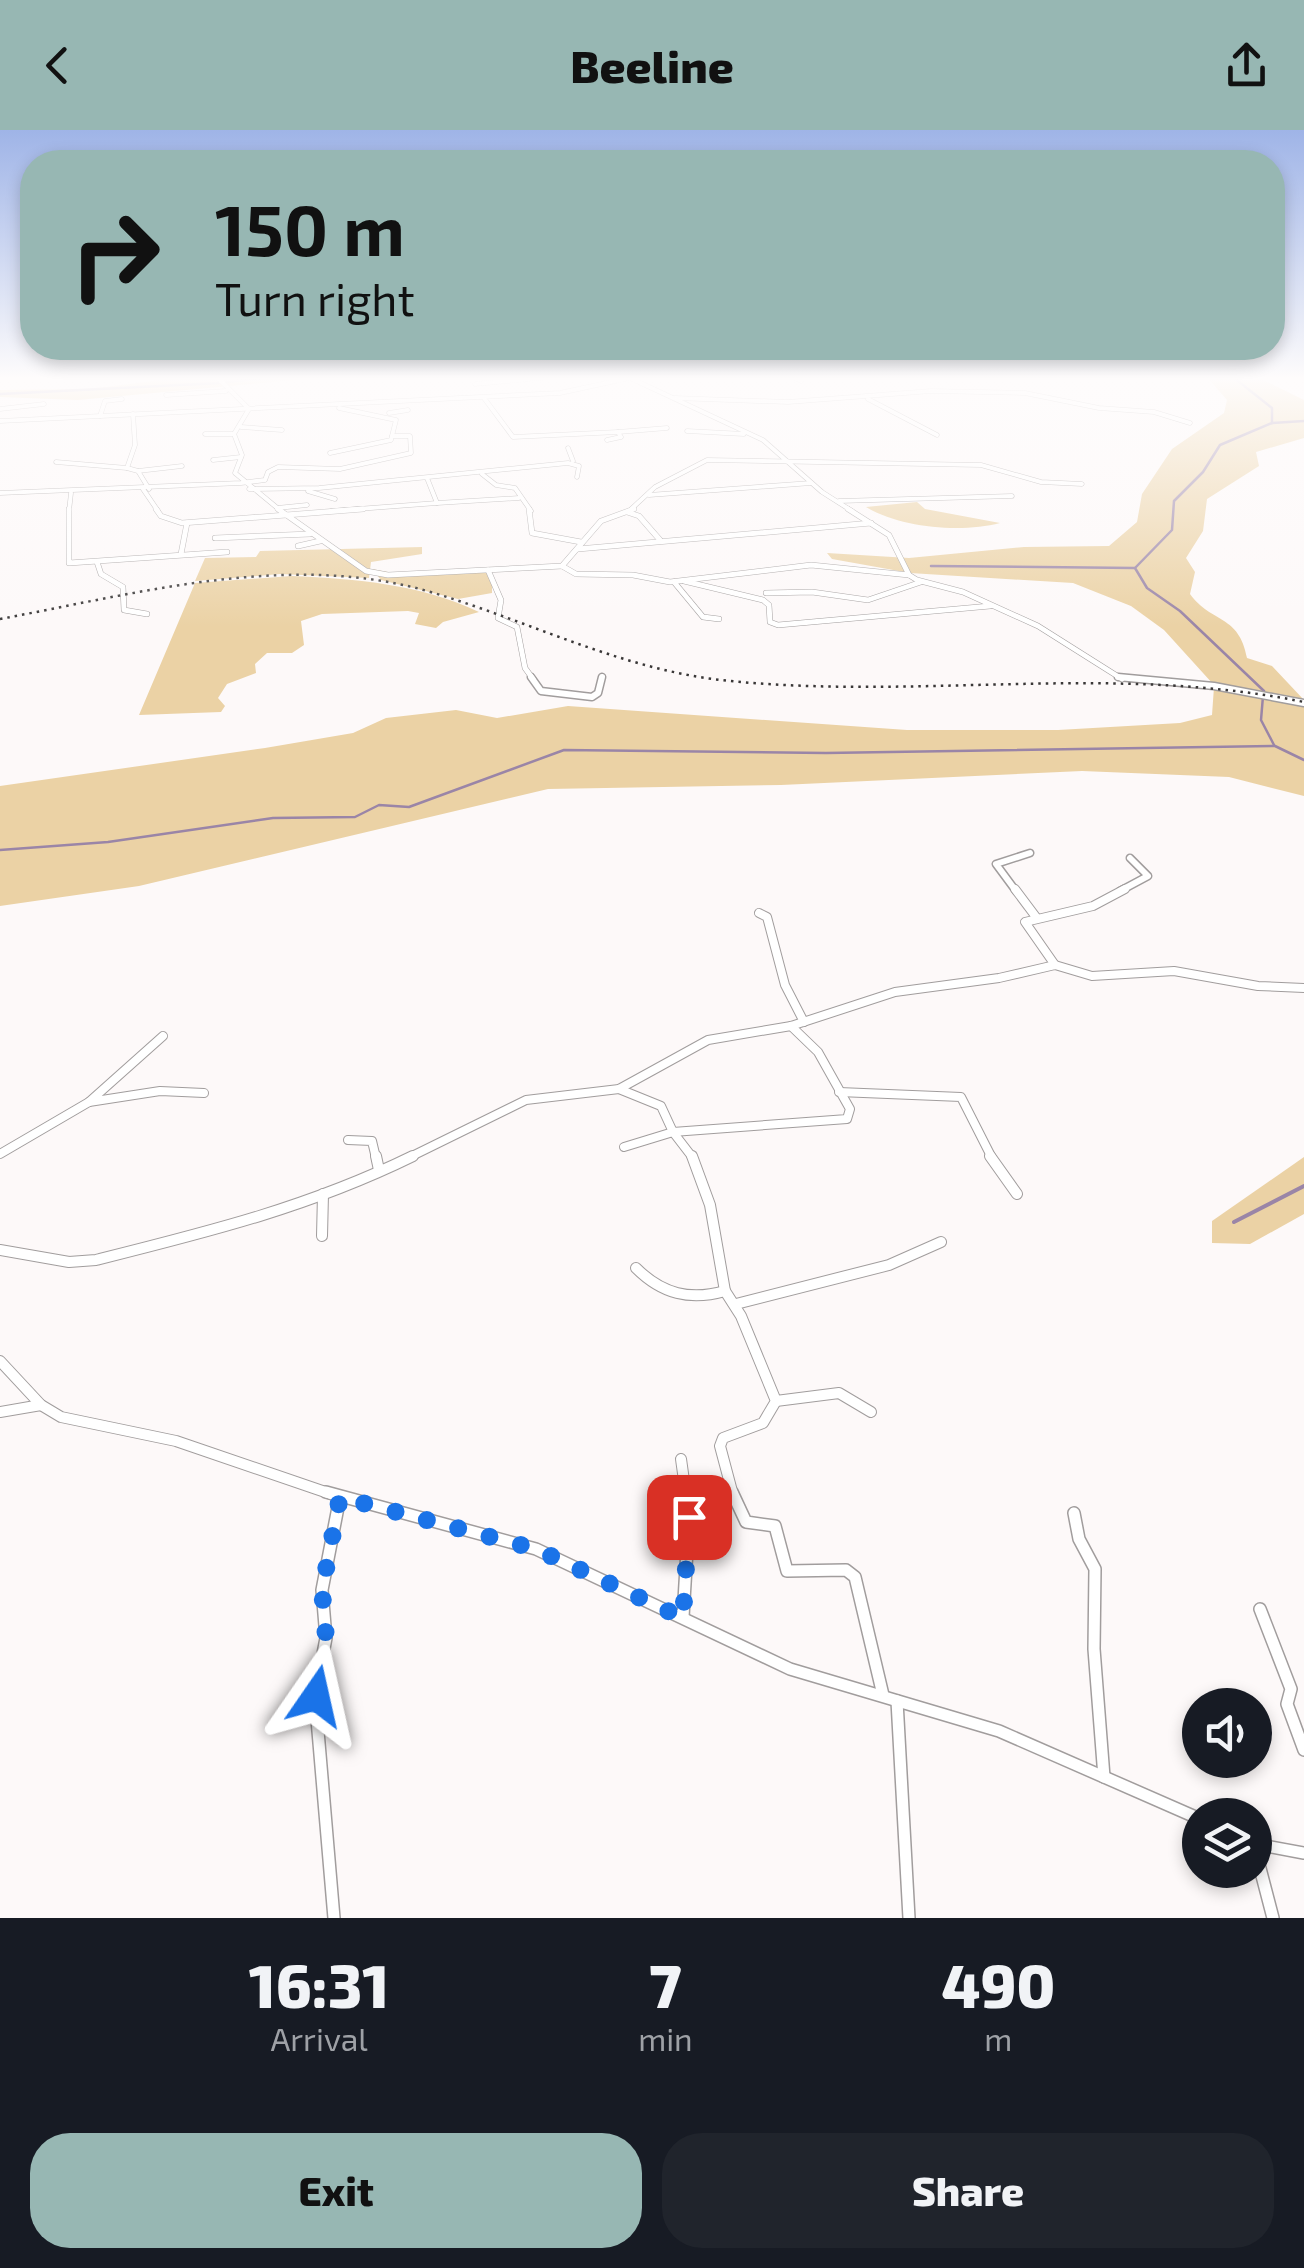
<!DOCTYPE html>
<html lang="en">
<head>
<meta charset="utf-8">
<style>
	:root { --surface:#171b24; --page:#20242c; --text:#f1f3f6; --muted:#9ea1a6; --accent:#97b7b3 }
	body { margin:0; font-family:"Exo 2",sans-serif; background:var(--page); color:var(--text); height:100vh; display:flex; flex-direction:column; font-size:38px; white-space:nowrap }
	* { box-sizing:border-box; margin:0 }
	p { font-size:32px; color:var(--muted) }
	.icon { flex:none; width:55px; height:55px; fill:none; stroke:currentColor; stroke-width:2; stroke-linecap:round; stroke-linejoin:round }
	.map { position:relative; height:1788px; overflow:hidden }
	.drawer { display:flex; flex-direction:column; background:var(--surface); flex:1 }
	.drawer>* { flex:none }
	.guide { position:absolute; left:20px; top:20px; width:1265px; height:210px; border-radius:40px; box-shadow:0 5px 15px #0003; background:#97b7b3; color:#111; overflow:hidden }
	.buttons { position:absolute; left:1182px; top:1558px; display:grid; gap:20px }
	.buttons a { display:grid; place-items:center; width:90px; height:90px; border-radius:50%; background:var(--surface); box-shadow:0 5px 15px #0003; font-size:50px }
	.pin { position:absolute; display:grid; place-items:center; width:85px; height:85px; color:#fff; margin:-42px; border-radius:20px; box-shadow:0 5px 15px #0006 }
	.me { position:absolute; width:110px; margin:-55px; rotate:11deg; stroke-linejoin:round; filter:drop-shadow(0 0 8px #0008) }
	.turn { display:flex; align-items:center; gap:35px; height:210px; padding:0 30px; font-size:45px }
	.turn .icon { width:130px; height:130px; stroke-width:2.5 }
	.turn b { display:block; font-size:70px; line-height:85px }
	.eta { display:flex; justify-content:space-evenly; align-items:center; height:170px; text-align:center }
	.eta b { font-size:60px; font-weight:800; line-height:70px }
	.button { display:flex; gap:20px; margin-top:auto; padding:20px 30px }
	.button a { flex:1; height:115px; border-radius:40px; background:var(--accent); color:#111; font-size:40px; font-weight:800; line-height:115px; text-align:center }
	.button a+a { background:var(--page); color:var(--text) }
	header { display:flex; justify-content:space-between; align-items:center; height:130px; padding:0 30px; background:var(--accent); color:#111; font-size:45px; font-weight:800 }
	.map>svg:first-child { display:block }
	.green { fill:#ebd2a5 }
	.lines { fill:none; stroke-linecap:round; stroke-linejoin:round }
	.stream-far1 { stroke:#9a85a7; stroke-width:2.5 }
	.stream { stroke:#9a85a7; stroke-width:4 }
	.minor-far5-casing { stroke:#a19d9d; stroke-width:5 }
	.minor-far4-casing { stroke:#a19d9d; stroke-width:6 }
	.minor-far3-casing { stroke:#a19d9d; stroke-width:9 }
	.minor-far2-casing { stroke:#a19d9d; stroke-width:10 }
	.minor-far1-casing { stroke:#a19d9d; stroke-width:12 }
	.minor-casing { stroke:#a19d9d; stroke-width:14 }
	.minor-far5 { stroke:#fff; stroke-width:4 }
	.minor-far4 { stroke:#fff; stroke-width:5 }
	.minor-far3 { stroke:#fff; stroke-width:6 }
	.minor-far2 { stroke:#fff; stroke-width:8 }
	.minor-far1 { stroke:#fff; stroke-width:10 }
	.minor { stroke:#fff; stroke-width:11 }
	.rail { stroke:#393737; stroke-width:2.5; stroke-dasharray:2.5 5; stroke-linecap:butt }
	.route { stroke:#1a73e8; stroke-width:18; stroke-dasharray:0 32.4 }
</style>
</head>
<body>
<header><svg class="icon" aria-label="back" viewBox="0 0 24 24"><path d="M15 5l-7 7 7 7"/></svg>Beeline<svg class="icon" aria-label="share" viewBox="0 0 24 24"><path d="M12 15V3M7 8l5-5 5 5M5 13v7h14v-7"/></svg></header>
<div class="map">
<svg width="1304" height="1788" viewBox="0 0 1304 1788">
	<rect width="100%" height="100%" fill="#fdf9f9"/>
	<g class="green">
		<polygon points="182,247 327,247 78,270 0,267 0,260 91,259"/>
		<path d="M1207 247H1257L1304 270V308L1256 322 1259 336 1207 369 1203 401 1186 428 1195 442 1190 464C1212 494 1239 484 1247 528L1272 536 1304 570 1213 554 1164 500 1131 476 1073 453 910 443 832 429 827 423 909 428 1024 417 1109 416 1137 392 1142 364 1172 319 1224 283 1227 270Z"/>
		<path d="M917 372 925 379 1000 393C961 403 901 398 866 377Z"/>
		<polygon points="422,417 422,424 371,432 369,448 280,444 195,451 205,428 256,427 260,421"/>
		<polygon points="372,439 403,445 397,447 486,441 492,444 492,463 458,469 381,450"/>
		<path d="M292 446C357 449 420 454 479 482L443 492 436 498 415 494 419 483 408 481 322 484 301 491 304 515 292 523H267L255 534 256 543 227 554 218 568 225 576 221 582 139 585 195 453Z"/>
		<polygon points="1214,557 1304,574 1304,666 1229,647 1082,641 781,655 548,659 139,756 0,776 0,656 265,618 353,603 386,588 456,580 497,588 568,576 907,600 1058,600 1180,593 1212,585"/>
		<polygon points="1304,1027 1304,1084 1250,1114 1212,1113 1212,1091"/>
	</g>
	<g class="lines">
		<g class="stream-far1">
			<polyline points="1233,247 1272,278 1272,293 1220,315 1203,342 1174,371 1172,400 1135,438 1147,458 1180,481 1264,561"/>
			<polyline points="226,252 271,247"/>
			<polyline points="0,264 219,253"/>
			<polyline points="1272,293 1304,291"/>
			<polyline points="931,436 1135,438"/>
			<polyline points="1263,566 1261,590 1274,615"/>
			<polyline points="0,720 108,712 273,688 355,687 379,675 409,677 564,620 826,623 1275,616 1304,630"/>
		</g>
		<polyline class="stream" points="1234,1092 1304,1056"/>
		<g class="minor-far5-casing">
			<g id="minor-far5">
				<polyline points="217,247 249,279 234,304 242,325 235,343 281,381"/>
				<polyline points="628,247 763,310 822,362 852,381"/>
				<polyline points="793,247 801,251"/>
				<polyline points="475,254 549,247"/>
				<polyline points="166,265 226,261"/>
				<polyline points="484,268 513,307 618,302 621,307 607,310"/>
				<polyline points="675,268 788,272 931,261 1025,263 1099,278 1154,282 1190,293"/>
				<polyline points="868,269 937,305"/>
				<polyline points="0,279 44,274"/>
				<polyline points="389,283 408,280"/>
				<polyline points="133,284 135,315 127,338 138,341 149,359"/>
				<polyline points="100,286 105,271 122,269"/>
				<polyline points="0,291 560,263 629,248"/>
				<polyline points="241,297 282,300"/>
				<polyline points="687,301 744,304"/>
				<polyline points="618,302 667,298"/>
				<polyline points="205,304 234,304"/>
				<polyline points="568,318 573,331"/>
				<polyline points="330,323 391,310 396,290 339,278"/>
				<polyline points="213,330 241,327"/>
				<polyline points="56,332 127,338"/>
				<polyline points="138,341 182,336"/>
				<polyline points="482,344 496,355 515,358 531,381"/>
				<polyline points="427,348 437,373 519,368"/>
				<polyline points="143,359 158,381"/>
				<polyline points="249,359 319,358 568,333 579,336 577,347"/>
				<polyline points="308,361 335,369"/>
				<polyline points="0,363 241,353 265,350 268,342 278,337 340,339 411,323 410,306 392,306"/>
				<polyline points="649,365 811,353"/>
				<polyline points="839,371 1012,366"/>
				<polyline points="277,378 307,375"/>
				<polyline points="69,381 71,363"/>
				<polyline points="331,381 437,373"/>
				<polyline points="629,381 655,357 707,330 981,335 1041,352 1082,354"/>
			</g>
		</g>
		<g class="minor-far4-casing">
			<g id="minor-far4">
				<polyline points="69,379 69,433 227,422"/>
				<polyline points="156,379 161,386 182,393 363,379"/>
				<polyline points="278,379 366,441 388,445 562,436 601,391 634,379"/>
				<polyline points="529,379 532,403 581,412"/>
				<polyline points="848,379 889,405 909,445 917,450 963,462 1038,496 1122,549"/>
				<polyline points="627,382 639,386 660,410"/>
				<polyline points="215,408 310,404"/>
				<polyline points="298,416 320,411"/>
				<polyline points="578,419 871,393"/>
				<polyline points="181,424 187,393"/>
				<polyline points="97,432 101,444 123,457 124,480 147,484"/>
				<polyline points="562,436 576,444 633,445 670,452 811,435 909,445"/>
				<polyline points="488,440 501,470 498,488 517,497 525,538 533,549"/>
				<polyline points="684,451 763,470 769,475 770,492 778,495 990,476"/>
				<polyline points="674,452 703,487 719,489"/>
				<polyline points="766,463 812,462 868,470 921,452"/>
			</g>
		</g>
		<g class="minor-far3-casing">
			<g id="minor-far3">
				<polyline points="531,547 541,561 592,567 598,563 602,547"/>
				<polyline points="1118,547 1214,556 1304,573"/>
				<polyline points="1016,761 996,734 1030,723"/>
				<polyline points="1120,761 1148,746 1130,728"/>
			</g>
		</g>
		<g class="minor-far2-casing">
			<g id="minor-far2">
				<polyline points="1015,759 1036,787"/>
				<polyline points="759,783 767,787 785,855 804,892"/>
				<polyline points="1055,835 1025,792 1093,776 1125,759"/>
				<polyline points="619,959 661,976 673,1002 847,989 850,979 818,922 791,896"/>
				<polyline points="839,962 961,967 992,1028"/>
				<polyline points="89,972 163,906"/>
				<polyline points="348,1010 372,1011 376,1028"/>
				<polyline points="624,1017 673,1002 693,1028"/>
				<polyline points="0,1024 89,972 160,961 204,963"/>
				<polyline points="408,1028 526,970 619,959 708,910 791,896 895,862 999,848 1055,835 1092,846 1174,841 1258,856 1304,858"/>
			</g>
		</g>
		<g class="minor-far1-casing">
			<g id="minor-far1">
				<polyline points="376,1026 379,1040"/>
				<polyline points="692,1026 710,1075 725,1161"/>
				<polyline points="990,1026 1017,1064"/>
				<polyline points="322,1106 323,1064"/>
				<path d="M0 1120 69 1132 96 1130C208 1102 309 1077 413 1026"/>
				<path d="M636 1138C662 1164 690 1171 725 1161L741 1186 776 1271 763 1293 723 1308 720 1316 733 1365"/>
				<polyline points="736,1174 889,1135 941,1112"/>
				<polyline points="0,1231 41,1275 61,1287 176,1311 334,1365"/>
				<polyline points="776,1271 839,1263 871,1282"/>
				<polyline points="0,1282 41,1275"/>
				<polyline points="681,1329 686,1365"/>
			</g>
		</g>
		<g class="minor-casing">
			<g id="minor">
				<polyline points="326,1362 536,1419 790,1539 999,1601 1200,1689"/>
				<polyline points="732,1362 746,1392 775,1396 787,1441 846,1440 855,1447 883,1565"/>
				<polyline points="1074,1383 1079,1409 1095,1439 1094,1519 1104,1647"/>
				<polyline points="1260,1479 1291,1559 1287,1574 1304,1620"/>
				<polyline points="683,1487 689,1387 686,1362"/>
				<polyline points="897,1571 909,1788"/>
				<polyline points="1255,1714 1304,1723"/>
				<polyline points="1255,1719 1273,1788"/>
				<polyline points="334,1788 315,1566 326,1508 322,1460 340,1367"/>
			</g>
		</g>
		<use href="#minor-far5" class="minor-far5"/>
		<use href="#minor-far4" class="minor-far4"/>
		<use href="#minor-far3" class="minor-far3"/>
		<use href="#minor-far2" class="minor-far2"/>
		<use href="#minor-far1" class="minor-far1"/>
		<use href="#minor" class="minor"/>
		<path class="rail" d="M0 489C140 463 293 420 434 463 534 493 625 541 730 551 923 570 1113 533 1304 572"/>
	</g>
	<linearGradient id="sky" x2="0" y2="1"><stop stop-color="#9fb4e7"/><stop offset="0.5" stop-color="#fefcfc"/><stop offset="1" stop-color="#fefcfc" stop-opacity="0"/></linearGradient>
	<rect width="1304" height="497" fill="url(#sky)"/>
	<g class="lines">
		<polyline class="route" points="316,1566 326,1508 322,1460 340,1367 536,1419 683,1488 689,1387"/>
	</g>
</svg>
<div class="buttons">
<a><svg class="icon" aria-label="sound" viewBox="0 0 24 24"><path d="M4 9h4l5-4v14l-5-4H4zM17 9q2 3 0 6"/></svg></a>
<a><svg class="icon" aria-label="layers" viewBox="0 0 24 24"><path d="M12 4l9 5-9 5-9-5zM3 14l9 5 9-5"/></svg></a>
</div>
<div class="pin" style="left:689px;top:1387px;background:#d93025"><svg class="icon" aria-label="arrive" viewBox="0 0 24 24"><path d="M6 21V4h12l-3 4 3 4H6"/></svg></div>
<svg class="me" style="left:316px;top:1566px" viewBox="-20 -20 40 40"><path d="M0-17L14 15 0 8-14 15z" fill="#1a73e8" stroke="#fff" stroke-width="4"/></svg>
<div class="guide">
<div class="turn"><svg class="icon" aria-label="right" viewBox="0 0 24 24"><path d="M7 20v-9h11M14 6l5 5-5 5"/></svg><div><b>150 m</b>Turn right</div></div>
</div>
</div>
<section class="drawer">
<div class="eta">
<div><b>16:31</b><p>Arrival</p></div>
<div><b>7</b><p>min</p></div>
<div><b>490</b><p>m</p></div>
</div>
<div class="button"><a>Exit</a><a>Share</a></div>
</section>
</body>
</html>
